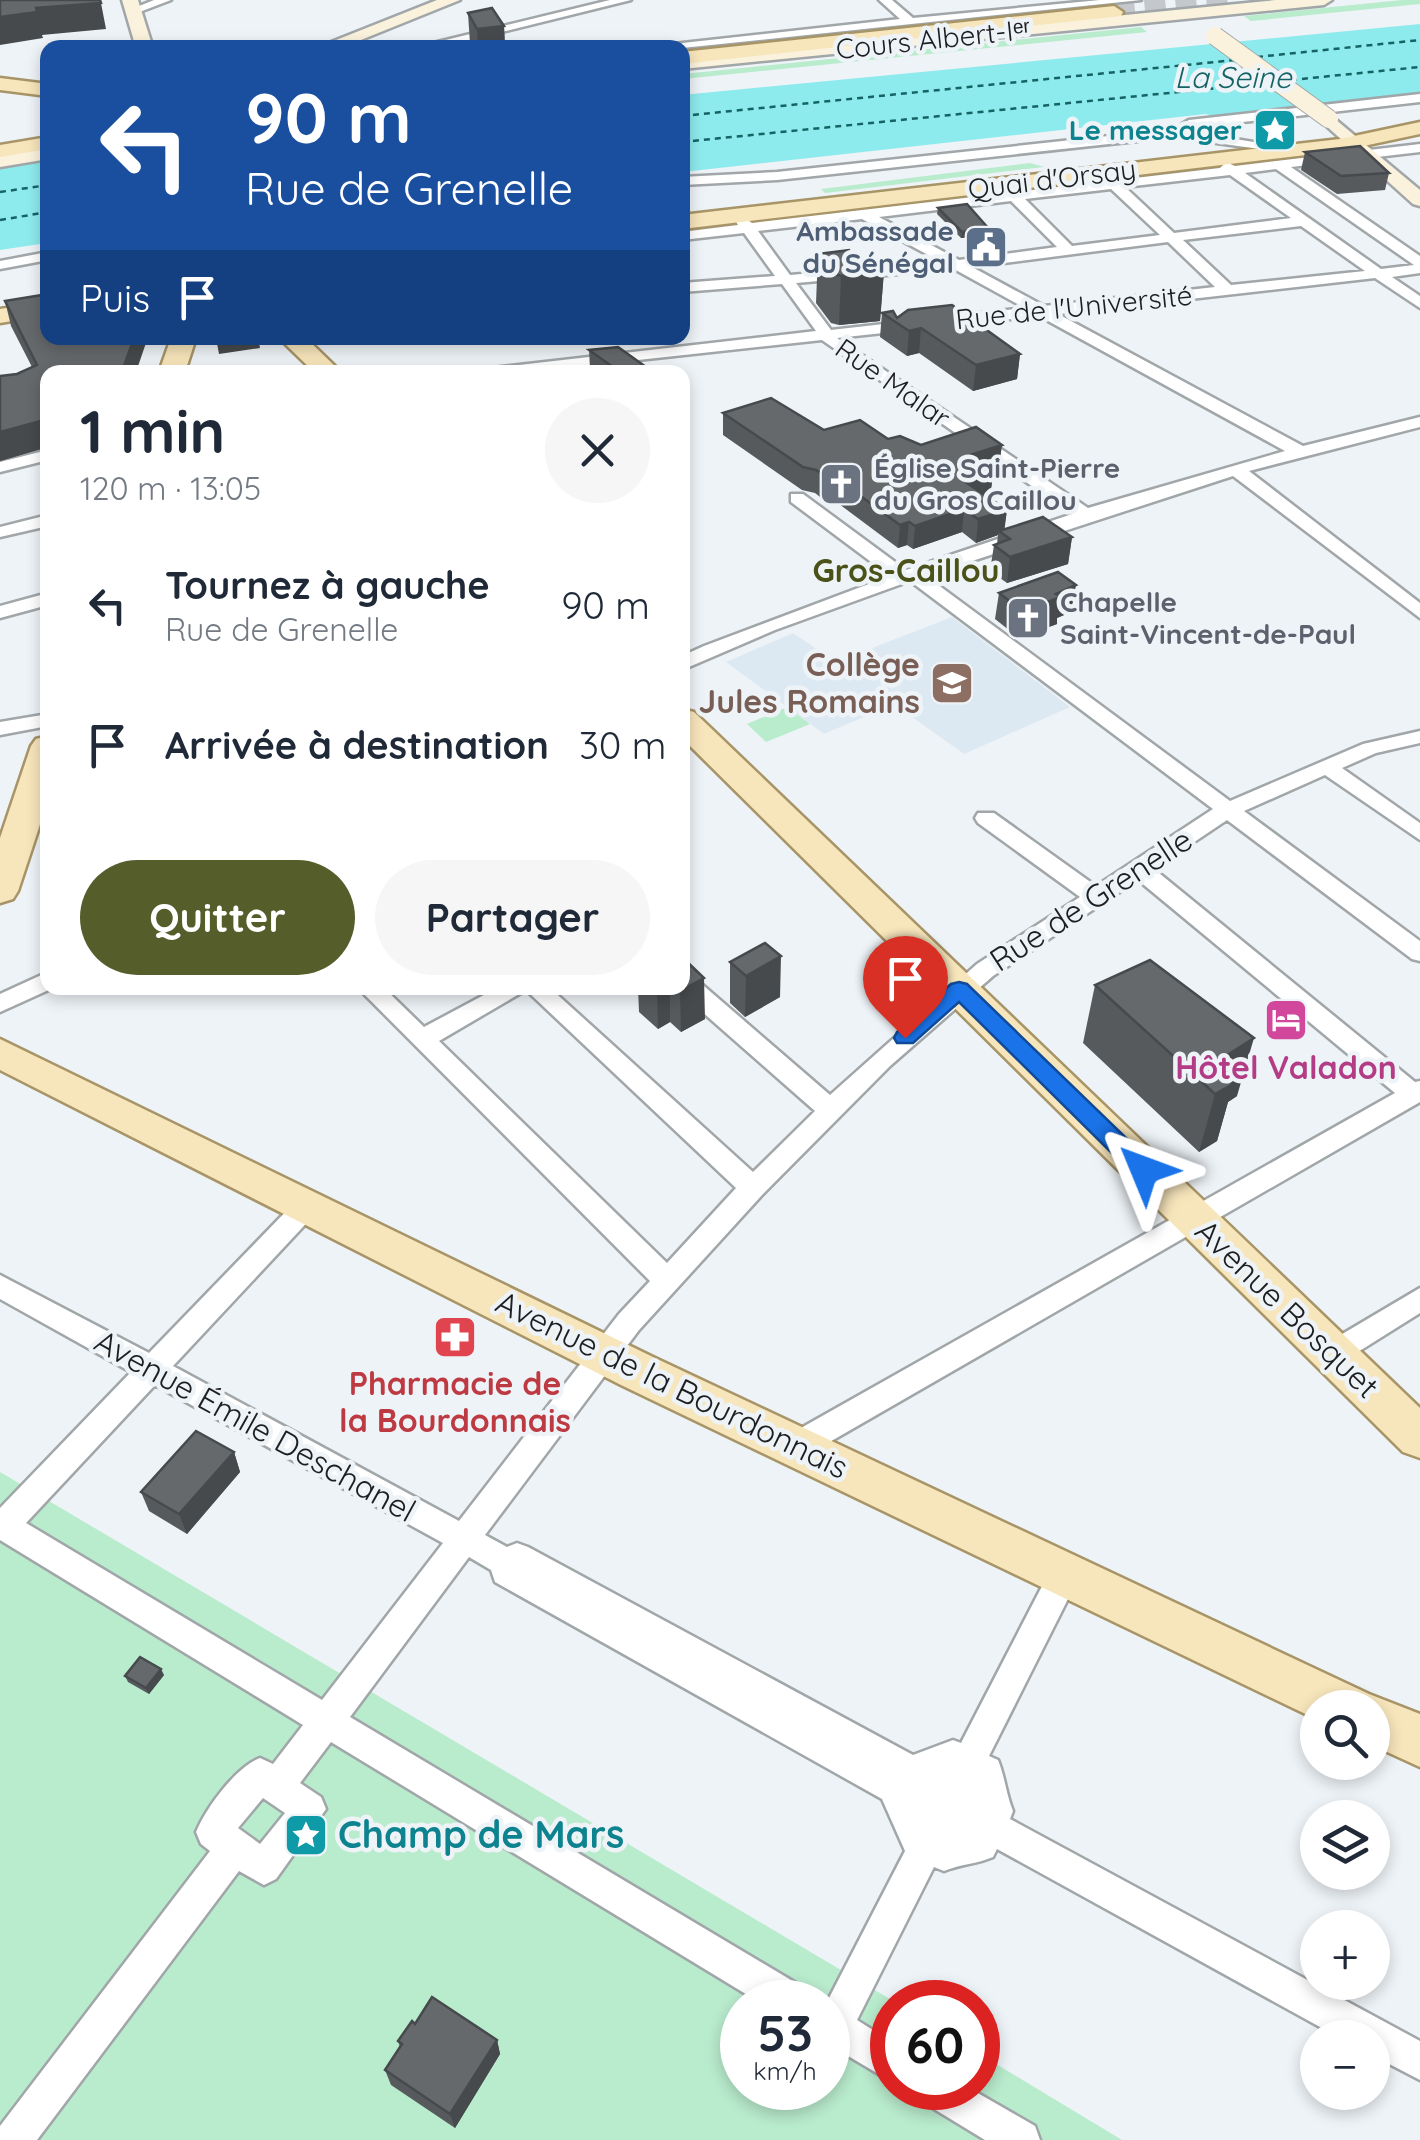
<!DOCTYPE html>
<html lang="fr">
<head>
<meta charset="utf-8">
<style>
	:root { --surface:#fff; --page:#f6f6f7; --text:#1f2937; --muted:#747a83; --accent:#555d2b }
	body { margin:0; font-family:Quicksand,sans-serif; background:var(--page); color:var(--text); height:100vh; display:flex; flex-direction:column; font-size:38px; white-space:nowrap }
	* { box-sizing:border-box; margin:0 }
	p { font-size:32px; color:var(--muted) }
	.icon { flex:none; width:55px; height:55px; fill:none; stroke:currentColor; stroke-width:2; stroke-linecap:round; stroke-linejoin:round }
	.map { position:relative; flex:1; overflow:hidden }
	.sheet { position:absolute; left:40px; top:365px; width:650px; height:630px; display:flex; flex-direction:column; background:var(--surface); border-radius:20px; box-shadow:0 5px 15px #0003 }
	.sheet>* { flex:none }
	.top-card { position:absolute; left:40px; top:40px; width:650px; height:305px; border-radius:20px; box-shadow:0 5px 15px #0003; background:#1a4fa0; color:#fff; overflow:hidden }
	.controls { position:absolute; left:1300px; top:1690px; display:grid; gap:20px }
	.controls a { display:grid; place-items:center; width:90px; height:90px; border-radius:50%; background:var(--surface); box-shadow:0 5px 15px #0003; font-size:50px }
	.speed { position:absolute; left:720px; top:1980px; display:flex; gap:20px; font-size:50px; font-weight:700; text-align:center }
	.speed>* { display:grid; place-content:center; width:130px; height:130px; border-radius:50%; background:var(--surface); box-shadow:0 5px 15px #0003; line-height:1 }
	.speed small { font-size:25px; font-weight:400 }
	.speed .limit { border:15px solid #d22; background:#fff; color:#111 }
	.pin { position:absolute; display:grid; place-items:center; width:85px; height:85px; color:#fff; margin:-102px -42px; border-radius:50% 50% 50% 0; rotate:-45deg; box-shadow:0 0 10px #0007 }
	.pin .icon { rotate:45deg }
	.me { position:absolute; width:110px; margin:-55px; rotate:314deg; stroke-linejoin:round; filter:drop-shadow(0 0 8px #0008) }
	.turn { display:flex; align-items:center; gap:35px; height:210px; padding:0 40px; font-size:45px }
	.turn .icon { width:130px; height:130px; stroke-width:2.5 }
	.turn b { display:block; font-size:70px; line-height:85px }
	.then { display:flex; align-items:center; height:95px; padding:0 40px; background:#0003; gap:20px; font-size:38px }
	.round { display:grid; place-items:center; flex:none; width:105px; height:105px; border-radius:52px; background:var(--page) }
	.summary { display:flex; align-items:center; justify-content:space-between; height:170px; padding:0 40px }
	h1 { font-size:60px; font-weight:700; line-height:75px }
	.cta { display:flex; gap:20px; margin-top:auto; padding:20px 40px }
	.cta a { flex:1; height:115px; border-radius:60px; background:var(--accent); color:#fff; font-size:40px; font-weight:700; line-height:115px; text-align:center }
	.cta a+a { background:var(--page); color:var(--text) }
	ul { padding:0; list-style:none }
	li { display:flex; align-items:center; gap:30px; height:140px; padding:0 40px }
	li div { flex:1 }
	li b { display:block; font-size:38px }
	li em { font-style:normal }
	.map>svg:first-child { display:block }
	.built { fill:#dde9f2 }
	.green { fill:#b9ebcd; fill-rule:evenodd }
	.water { fill:#8eebed }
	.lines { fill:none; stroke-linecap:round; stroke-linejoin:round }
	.ferry { stroke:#156365; stroke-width:2.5; stroke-dasharray:6 5; stroke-linecap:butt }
	.primary-tunnel { stroke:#c4c8cc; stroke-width:21; stroke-dasharray:21 10; stroke-linecap:butt }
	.street-casing { stroke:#a1a6a9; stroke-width:5 }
	.secondary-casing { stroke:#a1a6a9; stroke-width:5 }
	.primary-casing { stroke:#a79467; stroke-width:5 }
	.street { fill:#fff; fill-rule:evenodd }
	.secondary { fill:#fbf2dd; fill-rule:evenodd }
	.primary { fill:#f7e5bb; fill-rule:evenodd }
	.secondary-bridge-casing { stroke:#a1a6a9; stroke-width:20; stroke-linecap:butt }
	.secondary-bridge { stroke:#fbf2dd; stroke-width:18 }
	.wall { fill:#575a5d }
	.shaded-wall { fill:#474a4c }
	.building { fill:#65696c; stroke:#474a4c; stroke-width:2.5 }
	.route { fill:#1a73e8; stroke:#114b97; stroke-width:2.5 }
	.labels { text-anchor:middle; stroke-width:9; stroke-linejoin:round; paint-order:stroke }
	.far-street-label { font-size:28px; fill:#1d1e20; stroke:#eef3f7 }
	.far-culture-label { font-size:28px; font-weight:bold; fill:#0d838f; stroke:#eef3f7; text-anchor:end }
	.far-service-label { font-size:28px; font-weight:bold; fill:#4e5e75; stroke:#eef3f7; text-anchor:end }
	.far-worship-label { font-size:28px; font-weight:bold; fill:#5b616d; stroke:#eef3f7; text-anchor:start }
	.far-water-label { font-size:30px; font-style:italic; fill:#156365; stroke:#eef3f7 }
	.far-quarter-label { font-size:32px; font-weight:bold; fill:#4a5219; stroke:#eef3f7 }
	.education-label { font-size:32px; font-weight:bold; fill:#785e54; stroke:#eef3f7; text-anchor:end }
	.street-label { font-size:32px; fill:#1d1e20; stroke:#eef3f7 }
	.hotel-label { font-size:32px; font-weight:bold; fill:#b23c85; stroke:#eef3f7 }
	.health-label { font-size:32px; font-weight:bold; fill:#be3a42; stroke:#eef3f7 }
	.near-culture-label { font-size:38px; font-weight:bold; fill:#0d838f; stroke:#eef3f7; text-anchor:start }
</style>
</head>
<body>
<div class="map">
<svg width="1420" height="2140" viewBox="0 0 1420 2140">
	<rect width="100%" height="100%" fill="#eef3f7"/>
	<polygon class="built" points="952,617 1070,707 964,754 894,704 824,734 726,662 793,633 836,662"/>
	<g class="green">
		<polygon points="1402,0 1420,0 1420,4 1251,21 1244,16"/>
		<polygon points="1141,27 1147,32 683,79 683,74"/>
		<polygon points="1030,163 1044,167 825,193 821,189"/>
		<polygon points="787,707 810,724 766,742 747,724"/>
		<path d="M0 1472 895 2002 892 2088H978V2053L1122 2140H0ZM742 2002H828V2088H742Z"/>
	</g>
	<g class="water">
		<polygon points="1420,24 1420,96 1217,118 1206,114 683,172 682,95"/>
		<polygon points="47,158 47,243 0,250 0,166"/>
	</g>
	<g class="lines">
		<g class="ferry">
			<polyline points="1257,57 1420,40"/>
			<polyline points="1291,80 1420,67"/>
			<polyline points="682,116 1235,60"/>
			<polyline points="682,142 1268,83"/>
			<polyline points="0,192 48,185"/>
			<polyline points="0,220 48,212"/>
		</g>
		<polyline class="primary-tunnel" points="1114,12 1237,0"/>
		<g class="street-casing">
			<g id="street">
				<polygon points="154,0 171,0 137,13 127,11"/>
				<polygon points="610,0 631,0 437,48 413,48"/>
				<polygon points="879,0 892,0 913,18 1100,0 1141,0 682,48 637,48 900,19"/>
				<polygon points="1420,94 1420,102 1189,128 1182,124 1189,120"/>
				<polygon points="1174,129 1303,150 1296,154 1174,137 777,180 682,185 682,177 777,172"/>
				<path d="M1420 144V152L1291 167 1420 256V273L1392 277 1420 296V308L1375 278 1058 314 1303 446 1420 417V427L1249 471 1420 603V618L1233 476 926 576 1230 801 1363 744 1420 731V743L1376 753 1342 768 1420 823V840L1325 775 1244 811 1420 941V961L1412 959 1227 820 1154 869 1415 1082 1420 1081V1102L807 1455 796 1459 785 1455 781 1446 785 1437 1395 1093 1138 880 993 976 890 1066 762 1195 639 1330 485 1535 507 1547 517 1543 528 1547 913 1755 953 1740 961 1743 1054 1563 1065 1559 1076 1563 1081 1573 989 1756 998 1760C1005 1777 1006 1794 1013 1811L1010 1819 1420 2041V2080L1372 2055V2038H1340L997 1849 993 1857C977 1864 961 1864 944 1871L934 1867 857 2020 892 2042V2082L828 2044 827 2002 905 1851 882 1799 495 1582 491 1570 469 1557 350 1717 806 1989 811 2002H759L331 1742 300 1783 321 1797 326 1809 276 1879 264 1885 239 1871 37 2140H0V2126L210 1851 201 1844 196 1832C206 1808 235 1768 260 1758L273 1764 303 1725 0 1540V1508L131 1372 0 1299V1275L149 1353 297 1200 306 1197 315 1200 319 1207 315 1214 173 1366 459 1521 619 1314 650 1281 358 988H384L424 1027 497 988H550L753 1172 815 1111 675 988H682V972L690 974 830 1095 977 964 1080 897 978 823 975 818 978 813H994L1096 886 1213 809 910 581 775 630 682 670V656L704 646 890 576 791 502V494H803L906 570 1072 514 822 340 528 372H481L483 369 816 331 782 284 682 292V283L775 276 744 233 682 240V232L738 225 735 220 742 216 752 223 1220 168 1226 162 1235 166ZM1276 169 1414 265 1381 269 1245 173ZM1230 175 1291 218 1174 233 1125 187ZM1111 189 1160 235 1072 246 1025 199ZM1011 201 1057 247 959 260 879 217ZM862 219 941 262 790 275 758 231ZM1301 226 1365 271 1231 285 1183 240ZM1168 242 1215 287 1044 306 972 267ZM954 269 1025 308 831 330 796 283ZM1039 316 1285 451 1088 508 837 338ZM526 990 736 1188 667 1263 439 1041ZM155 1385 443 1543 322 1700 26 1523ZM263 1798 285 1813 260 1844 238 1828Z"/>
				<polygon points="48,252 48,260 0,269 0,261"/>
				<polygon points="48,450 48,460 0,472 0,462"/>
				<polygon points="48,515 48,526 0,537 0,527"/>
				<polygon points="48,593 48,605 0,618 0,606"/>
				<polygon points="48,714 48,726 0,735 0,722"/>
				<polygon points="48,972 48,988 53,988 0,1012 0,994"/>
				<polygon points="1420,1288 1420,1313 1342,1362 1332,1366 1322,1362 1318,1354 1322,1346"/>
				<polygon points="915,2088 969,2088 1035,2126 1040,2140 985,2140 921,2101"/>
			</g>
		</g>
		<g class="secondary-casing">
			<g id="secondary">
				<polygon points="122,0 138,0 153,48 136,48"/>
				<polygon points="437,0 460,0 341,48 316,48"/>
				<polygon points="1276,0 1332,0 1324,5 682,69 682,59"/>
				<polygon points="1329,114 1420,190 1420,206 1413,204 1323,123 1323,115"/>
				<polygon points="48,147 48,159 0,167 0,155"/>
			</g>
		</g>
		<g class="primary-casing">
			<g id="primary">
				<polygon points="1114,6 1123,12 1121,16 682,64 682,52"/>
				<polygon points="0,78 48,84 48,96 0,90"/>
				<polygon points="1420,122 1420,134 1340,151 682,229 682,215 1340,139"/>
				<polygon points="48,137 48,149 0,157 0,145"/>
				<polygon points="48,301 48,315 0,323 0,309"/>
				<polygon points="171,338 196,338 185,372 159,372"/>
				<polygon points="279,338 306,338 341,372 314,372"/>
				<polygon points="682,709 694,712 1420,1408 1420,1458 1403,1452 682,738"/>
				<polygon points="48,736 48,800 18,891 13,899 0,903 0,838 31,746 36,739"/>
				<polygon points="0,1039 653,1357 1369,1694 1420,1714 1420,1767 1372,1745 1372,1708 1318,1708 1318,1720 621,1385 0,1070"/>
			</g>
		</g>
		<use href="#street" class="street"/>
		<use href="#secondary" class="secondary"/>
		<use href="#primary" class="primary"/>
		<g class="secondary-bridge-casing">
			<polyline id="secondary-bridge" points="1215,36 1329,119"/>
		</g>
		<use href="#secondary-bridge" class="secondary-bridge"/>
	</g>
	<g class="wall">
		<polygon points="468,13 504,26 505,48 472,48 470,44"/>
		<polygon points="1305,152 1389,173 1385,190 1337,194 1301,170"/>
		<polygon points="938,208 989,229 988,235 961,238 937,214"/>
		<polygon points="818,254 856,260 884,271 880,321 839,325 831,323 816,303"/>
		<polygon points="5,301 147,340 48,372 48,447 0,461 0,376 17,374 32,367 11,326"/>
		<polygon points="882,313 1020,354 1017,379 973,391 919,353 907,356 880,337"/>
		<polygon points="589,350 653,372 595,372 590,369"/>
		<polygon points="723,413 824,430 921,445 999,468 989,471 993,474 990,497 989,498 1007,510 1004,529 1072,537 1068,564 1007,583 990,571 994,545 997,544 998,535 976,543 962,532 913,549 907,545 898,548 835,501 828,503 815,493 802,490 723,435"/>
		<polygon points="999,593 1071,612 1057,618 1057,624 1019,638 995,619"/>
		<polygon points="730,962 780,997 745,1017 730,1003"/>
		<polygon points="1095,985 1237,1096 1228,1102 1217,1141 1199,1152 1083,1043"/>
		<polygon points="638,988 682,988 705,1019 681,1032 670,1022 658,1029 639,1012"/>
		<polygon points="234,1452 240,1472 187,1534 149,1511 141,1492"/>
		<polygon points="164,1675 149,1694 128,1682 125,1676"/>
		<polygon points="415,2024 497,2040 500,2054 455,2128 391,2085 385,2070 400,2047 398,2041"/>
	</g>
	<g class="shaded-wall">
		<polygon points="101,3 106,29 42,35 43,38 0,45 0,17 36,8"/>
		<polygon points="504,26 505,48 478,48 477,29"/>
		<polygon points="989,229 988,235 961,238 962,232"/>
		<polygon points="884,271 880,321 839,325 841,276"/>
		<polygon points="921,328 919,353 907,356 909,331"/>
		<polygon points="134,338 147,338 147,340 136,372 99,372"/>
		<polygon points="216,338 258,338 260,348 219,354"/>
		<polygon points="1020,354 1017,379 973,391 976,365"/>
		<polygon points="48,419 48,447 0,461 0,432"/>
		<polygon points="1002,445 999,468 965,479 967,456"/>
		<polygon points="993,474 990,497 965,506 967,483"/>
		<polygon points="836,478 835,501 828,503 830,480"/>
		<polygon points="964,509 962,532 913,549 915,526"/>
		<polygon points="1007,510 1004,533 999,531 998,535 976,543 978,519"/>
		<polygon points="909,522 907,545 898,548 900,525"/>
		<polygon points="1072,537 1068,564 1007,583 1010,557"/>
		<polygon points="1076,585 1071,612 1057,618 1057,624 1019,638 1023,611"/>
		<polygon points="685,752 686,780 682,782 682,754"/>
		<polygon points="781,956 780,997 745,1017 746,976"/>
		<polygon points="704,978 705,1019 681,1032 680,991"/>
		<polygon points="657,988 670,988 670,1022 658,1029"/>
		<polygon points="1254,1038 1237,1096 1228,1102 1217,1141 1199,1152 1215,1094 1210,1066"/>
		<polygon points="234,1452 240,1472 187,1534 179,1514"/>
		<polygon points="161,1669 164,1675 149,1694 146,1688"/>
		<polygon points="497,2040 500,2054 455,2128 450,2114"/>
	</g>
	<g class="building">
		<polygon points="0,0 100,0 101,3 36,8 37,12 0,17"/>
		<polygon points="492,8 504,26 477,29 468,13"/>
		<polygon points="1360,146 1389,173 1341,176 1305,152"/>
		<polygon points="967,204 989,229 962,232 938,208"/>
		<polygon points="849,250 856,260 874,258 884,271 841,276 833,273 818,254"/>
		<polygon points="48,294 48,338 134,338 124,366 99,371 100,372 48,372 48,419 0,432 0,376 17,374 37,365 5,301"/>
		<polygon points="952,305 1020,354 976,365 921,328 909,331 882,313 893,311 897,318 908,310"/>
		<polygon points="618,347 653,372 620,372 589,350"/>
		<polygon points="771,398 824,430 860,420 888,439 900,436 921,445 976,427 1002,445 967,456 993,474 967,483 1007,510 978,519 964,509 915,526 909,522 900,525 836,478 830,480 816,470 803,467 723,413"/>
		<polygon points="1043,517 1072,537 1010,557 994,545 1010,539 999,531"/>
		<polygon points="1058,572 1076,585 1056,594 1061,597 1023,611 999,593"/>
		<polygon points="765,943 781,956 746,976 730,962"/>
		<polygon points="682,957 704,978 680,991 676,988 682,988"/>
		<polygon points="1150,960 1254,1038 1210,1066 1233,1084 1215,1094 1095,985"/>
		<polygon points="196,1431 234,1452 179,1514 141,1492"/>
		<polygon points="140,1657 161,1669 146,1688 125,1676"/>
		<polygon points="432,1997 497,2040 450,2114 385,2070 402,2044 398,2041 412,2021 415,2024"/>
	</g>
	<polygon class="route" points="959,982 967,984 1152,1163 1155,1170 1152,1176 1135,1176 959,1002 913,1043 897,1043 894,1038 897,1032 951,984"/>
	<defs>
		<g id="sight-square" transform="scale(2.25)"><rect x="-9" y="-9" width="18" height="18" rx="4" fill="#0f9aa8" stroke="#eef3f7"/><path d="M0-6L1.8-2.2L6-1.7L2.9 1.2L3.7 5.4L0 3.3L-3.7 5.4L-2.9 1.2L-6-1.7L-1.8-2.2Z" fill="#fff"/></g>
		<g id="civic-square" transform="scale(2.25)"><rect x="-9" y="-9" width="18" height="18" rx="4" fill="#5c6f8a" stroke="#eef3f7"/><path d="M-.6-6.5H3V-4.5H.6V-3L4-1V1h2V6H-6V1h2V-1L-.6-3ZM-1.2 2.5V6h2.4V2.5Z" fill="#fff"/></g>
		<g id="church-square" transform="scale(2.25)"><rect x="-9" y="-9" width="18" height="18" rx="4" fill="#6b7280" stroke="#eef3f7"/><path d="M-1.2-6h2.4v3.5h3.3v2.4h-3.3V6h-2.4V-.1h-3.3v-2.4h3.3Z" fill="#fff"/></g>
		<g id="school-square" transform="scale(2.25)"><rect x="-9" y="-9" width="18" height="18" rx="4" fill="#8d6e63" stroke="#eef3f7"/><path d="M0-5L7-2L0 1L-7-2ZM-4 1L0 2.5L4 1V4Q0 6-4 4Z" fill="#fff"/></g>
		<g id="hotel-square" transform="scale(2.25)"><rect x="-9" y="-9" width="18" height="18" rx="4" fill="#d1479c" stroke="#eef3f7"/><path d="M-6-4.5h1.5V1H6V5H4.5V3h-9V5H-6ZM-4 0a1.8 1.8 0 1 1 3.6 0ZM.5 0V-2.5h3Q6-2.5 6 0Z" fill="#fff"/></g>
		<g id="pharmacy-square" transform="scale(2.25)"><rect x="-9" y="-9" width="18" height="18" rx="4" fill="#e0444e" stroke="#eef3f7"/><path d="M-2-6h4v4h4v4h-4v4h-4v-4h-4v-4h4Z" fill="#fff"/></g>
	</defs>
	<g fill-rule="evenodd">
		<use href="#sight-square" x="1275" y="130"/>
		<use href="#civic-square" x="986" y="247"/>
		<use href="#church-square" x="841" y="484"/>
		<use href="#church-square" x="1028" y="618"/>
		<use href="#school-square" x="952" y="683"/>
		<use href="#hotel-square" x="1286" y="1020"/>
		<use href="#pharmacy-square" x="455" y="1337"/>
		<use href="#sight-square" x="306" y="1835"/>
	</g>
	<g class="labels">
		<g class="far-street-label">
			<text transform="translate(933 39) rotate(-6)" y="10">Cours Albert-Iᵉʳ</text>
			<text transform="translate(1052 179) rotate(-7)" y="10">Quai d'Orsay</text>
			<text transform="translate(1074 307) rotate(-6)" y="10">Rue de l'Université</text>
			<text transform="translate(893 383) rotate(35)" y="10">Rue Malar</text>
		</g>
		<g class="far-culture-label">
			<text x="1242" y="140">Le messager</text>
		</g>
		<g class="far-service-label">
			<text x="954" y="241">Ambassade<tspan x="954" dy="32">du Sénégal</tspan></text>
		</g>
		<g class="far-worship-label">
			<text x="874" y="478">Église Saint-Pierre<tspan x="874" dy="32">du Gros Caillou</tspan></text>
			<text x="1060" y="612">Chapelle<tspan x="1060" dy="32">Saint-Vincent-de-Paul</tspan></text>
		</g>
		<g class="far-water-label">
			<text x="1233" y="88">La Seine</text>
		</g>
		<g class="far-quarter-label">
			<text x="906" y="582">Gros-Caillou</text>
		</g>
		<g class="education-label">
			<text x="920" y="676">Collège<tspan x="920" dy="37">Jules Romains</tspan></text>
		</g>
		<g class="street-label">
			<text transform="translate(1091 900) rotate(-33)" y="11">Rue de Grenelle</text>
			<text transform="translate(1287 1309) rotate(44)" y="11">Avenue Bosquet</text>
			<text transform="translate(672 1385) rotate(26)" y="11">Avenue de la Bourdonnais</text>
			<text transform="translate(255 1426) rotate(29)" y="11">Avenue Émile Deschanel</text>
		</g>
		<g class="hotel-label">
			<text x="1286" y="1079">Hôtel Valadon</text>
		</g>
		<g class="health-label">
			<text x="455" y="1395">Pharmacie de<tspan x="455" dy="37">la Bourdonnais</tspan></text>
		</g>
		<g class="near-culture-label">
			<text x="338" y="1848">Champ de Mars</text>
		</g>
	</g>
</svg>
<div class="controls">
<a><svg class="icon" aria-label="search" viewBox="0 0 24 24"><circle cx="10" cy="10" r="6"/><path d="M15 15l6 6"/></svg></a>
<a><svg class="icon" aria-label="layers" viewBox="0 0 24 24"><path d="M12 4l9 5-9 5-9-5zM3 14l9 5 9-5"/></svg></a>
<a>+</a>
<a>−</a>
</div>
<div class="speed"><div>53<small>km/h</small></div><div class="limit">60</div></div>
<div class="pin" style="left:905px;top:1038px;background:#d93025"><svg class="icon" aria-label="arrive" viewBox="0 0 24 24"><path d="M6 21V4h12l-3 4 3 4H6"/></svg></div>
<svg class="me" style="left:1144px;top:1170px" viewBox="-20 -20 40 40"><path d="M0-17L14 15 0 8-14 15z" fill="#1a73e8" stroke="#fff" stroke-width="4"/></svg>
<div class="top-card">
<div class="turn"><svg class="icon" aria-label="left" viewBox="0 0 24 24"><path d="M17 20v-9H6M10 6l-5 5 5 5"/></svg><div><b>90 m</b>Rue de Grenelle</div></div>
<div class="then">Puis<svg class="icon" aria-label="arrive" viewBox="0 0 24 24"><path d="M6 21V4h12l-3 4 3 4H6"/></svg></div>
</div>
<section class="sheet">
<div class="summary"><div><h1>1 min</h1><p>120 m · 13:05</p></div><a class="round"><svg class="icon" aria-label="close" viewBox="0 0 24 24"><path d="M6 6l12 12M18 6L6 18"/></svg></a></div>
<ul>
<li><svg class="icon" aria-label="left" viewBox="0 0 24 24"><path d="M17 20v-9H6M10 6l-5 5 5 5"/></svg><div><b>Tournez à gauche</b><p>Rue de Grenelle</p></div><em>90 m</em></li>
<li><svg class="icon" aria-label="arrive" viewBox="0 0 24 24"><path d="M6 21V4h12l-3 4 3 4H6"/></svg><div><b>Arrivée à destination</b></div><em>30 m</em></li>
</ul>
<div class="cta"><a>Quitter</a><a>Partager</a></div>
</section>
</div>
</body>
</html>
